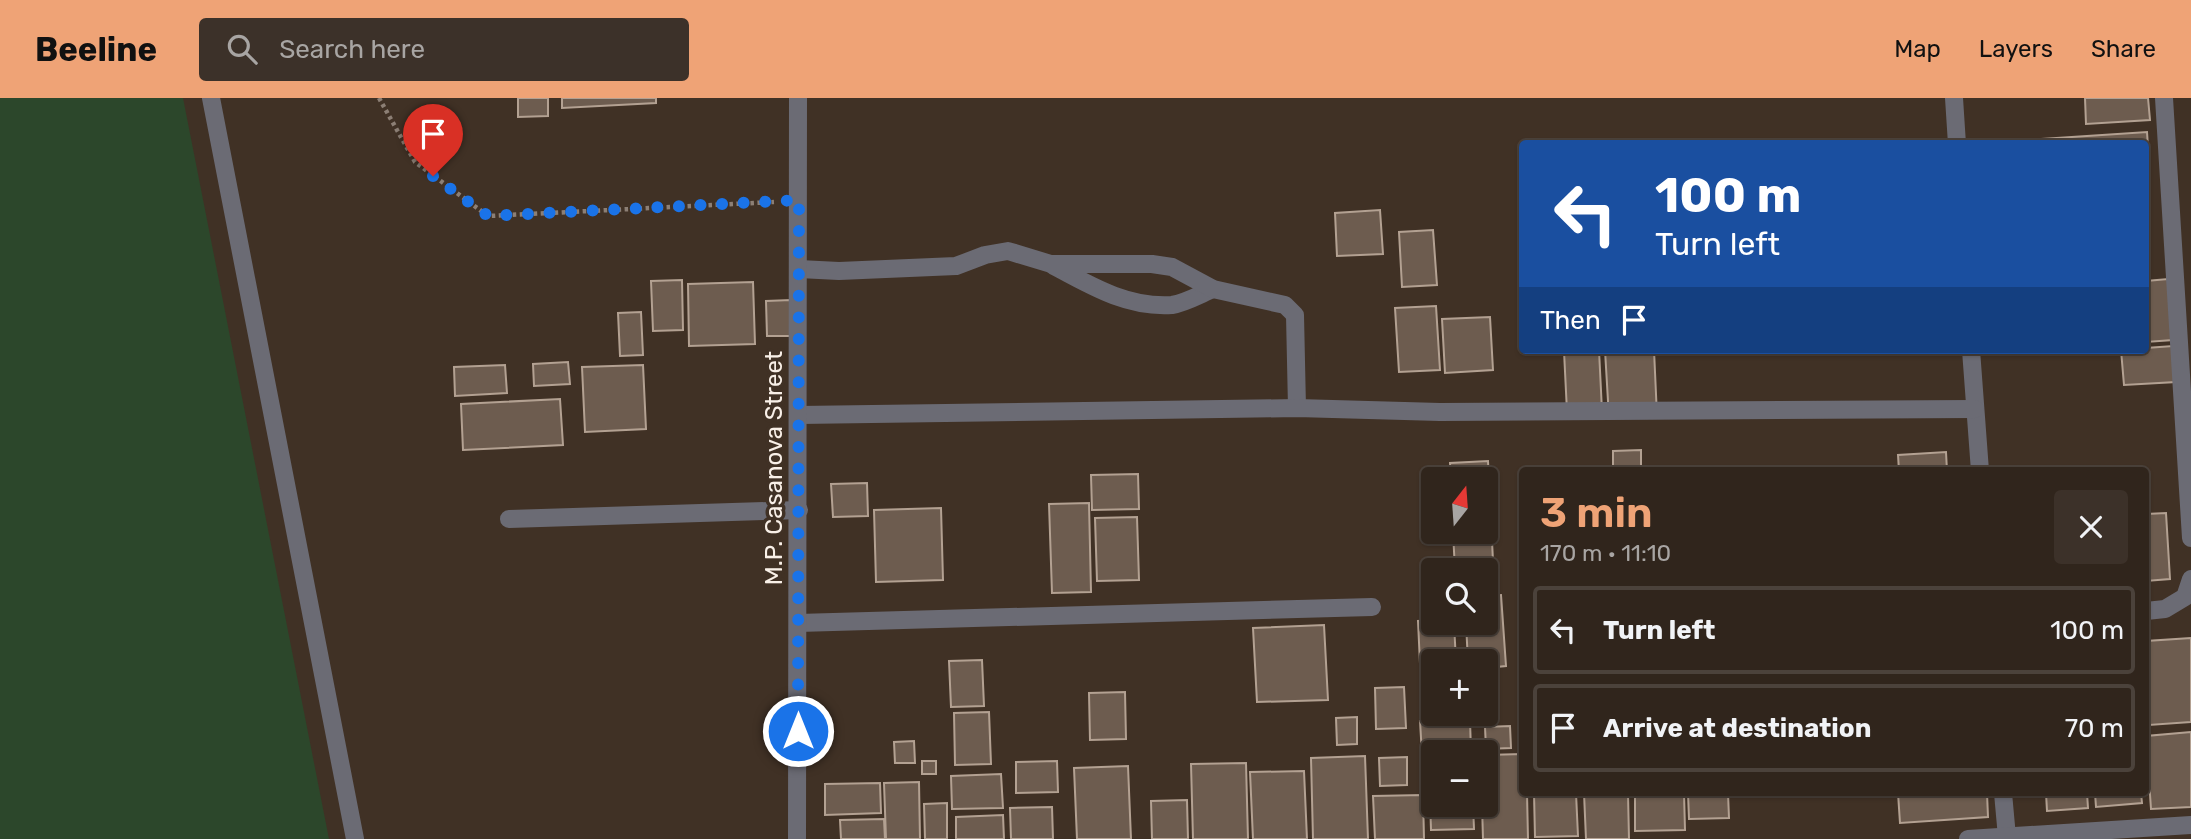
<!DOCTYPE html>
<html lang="en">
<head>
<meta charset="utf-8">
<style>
	:root { --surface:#30251c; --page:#3c3129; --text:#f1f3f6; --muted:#a8a5a3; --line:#4b423b; --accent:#efa376 }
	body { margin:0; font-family:Rubik,sans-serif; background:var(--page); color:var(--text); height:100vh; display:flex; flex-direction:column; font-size:26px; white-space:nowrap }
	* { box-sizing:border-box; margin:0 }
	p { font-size:23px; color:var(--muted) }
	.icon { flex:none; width:38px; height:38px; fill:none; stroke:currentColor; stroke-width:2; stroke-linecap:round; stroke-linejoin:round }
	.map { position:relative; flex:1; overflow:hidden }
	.sheet { position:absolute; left:1519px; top:369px; width:630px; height:329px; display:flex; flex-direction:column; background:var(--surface); border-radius:7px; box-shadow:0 2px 5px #0004,0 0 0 2px var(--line) }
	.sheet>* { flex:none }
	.banner { position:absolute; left:1519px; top:42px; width:630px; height:214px; border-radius:7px; box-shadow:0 2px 5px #0004,0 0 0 2px var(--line); background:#1a4fa0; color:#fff; overflow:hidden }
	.needle { width:46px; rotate:17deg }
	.buttons { position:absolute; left:1421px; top:369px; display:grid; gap:14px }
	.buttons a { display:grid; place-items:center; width:77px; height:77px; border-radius:7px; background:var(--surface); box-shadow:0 2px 5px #0004,0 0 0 2px var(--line); font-size:35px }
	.pin { position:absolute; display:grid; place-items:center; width:60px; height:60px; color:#fff; margin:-72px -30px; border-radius:50% 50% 50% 0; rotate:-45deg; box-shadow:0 0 7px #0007 }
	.pin .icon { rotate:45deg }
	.me { position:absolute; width:77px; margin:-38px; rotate:0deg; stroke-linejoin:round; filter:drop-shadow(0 0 5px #0008) }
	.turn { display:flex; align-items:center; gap:24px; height:147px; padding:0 21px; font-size:32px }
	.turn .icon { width:91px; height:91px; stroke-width:2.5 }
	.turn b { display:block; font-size:49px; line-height:60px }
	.then { display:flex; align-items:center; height:66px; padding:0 21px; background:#0003; gap:14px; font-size:26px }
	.round { display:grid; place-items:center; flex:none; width:74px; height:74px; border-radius:7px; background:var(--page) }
	.summary { display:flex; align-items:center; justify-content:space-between; height:119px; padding:0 21px }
	h1 { font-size:42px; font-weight:600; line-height:52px; color:var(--accent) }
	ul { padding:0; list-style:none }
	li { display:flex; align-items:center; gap:21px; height:88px; margin:0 14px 10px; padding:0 7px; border:4px solid var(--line); border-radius:7px }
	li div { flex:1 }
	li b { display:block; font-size:26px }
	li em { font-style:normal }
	header { display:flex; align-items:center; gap:42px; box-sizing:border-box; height:98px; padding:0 35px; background:var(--accent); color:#111 }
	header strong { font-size:33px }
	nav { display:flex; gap:38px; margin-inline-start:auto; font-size:24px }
	.search { width:490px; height:63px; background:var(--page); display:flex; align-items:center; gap:18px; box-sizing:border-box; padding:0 24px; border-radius:7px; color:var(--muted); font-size:26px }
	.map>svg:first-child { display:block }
	.green { fill:#2c472b }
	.building { fill:#6d5c4f; stroke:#b3a192; stroke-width:2 }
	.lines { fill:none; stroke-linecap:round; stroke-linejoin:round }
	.path { stroke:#8c7f75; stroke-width:4.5; stroke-dasharray:3.5 3.5; stroke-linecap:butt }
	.minor { stroke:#6b6b74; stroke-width:18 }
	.route { stroke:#1a73e8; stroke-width:12; stroke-dasharray:0 21.6 }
	.labels { text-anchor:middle; stroke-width:7; stroke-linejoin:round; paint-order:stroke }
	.street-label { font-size:24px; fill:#f9f0e8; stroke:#403125 }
</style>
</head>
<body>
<header>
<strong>Beeline</strong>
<div class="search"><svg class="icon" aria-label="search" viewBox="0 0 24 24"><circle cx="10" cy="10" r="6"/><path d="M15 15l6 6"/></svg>Search here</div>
<nav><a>Map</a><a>Layers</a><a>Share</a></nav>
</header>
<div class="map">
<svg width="2191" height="741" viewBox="0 0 2191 741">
	<rect width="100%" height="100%" fill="#403125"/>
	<polygon class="green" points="0,0 183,0 329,741 0,741"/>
	<g class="building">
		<polygon points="518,0 548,0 548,18 518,19"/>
		<polygon points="562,0 656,0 656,5 562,10"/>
		<polygon points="2085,0 2148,0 2150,22 2086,26"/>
		<polygon points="2147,34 2150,79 2146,79 2146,46 2042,46 2042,41"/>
		<polygon points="1380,112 1383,156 1337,158 1335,115"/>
		<polygon points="1433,132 1437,187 1402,189 1399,134"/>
		<polygon points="2168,181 2173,242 2146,244 2146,183"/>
		<polygon points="682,182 683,232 653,233 651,183"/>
		<polygon points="753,184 755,246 689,248 688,186"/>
		<polygon points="791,202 792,238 767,238 766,203"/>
		<polygon points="1436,208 1440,272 1399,274 1395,210"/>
		<polygon points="641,214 643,257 620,258 618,215"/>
		<polygon points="1490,219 1493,272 1445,275 1442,221"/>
		<polygon points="2173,248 2176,284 2124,287 2121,252 2146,252 2146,250"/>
		<polygon points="1599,252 1602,313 1567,314 1564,253"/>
		<polygon points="1605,252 1654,252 1657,318 1609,320"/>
		<polygon points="1871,252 1927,252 1871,256"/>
		<polygon points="568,264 570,286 534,288 533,266"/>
		<polygon points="505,267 507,295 455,298 454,269"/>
		<polygon points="643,267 646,331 585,334 582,269"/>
		<polygon points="560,301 563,347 463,352 461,306"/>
		<polygon points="1641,352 1641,373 1613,373 1613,353"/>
		<polygon points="1946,354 1947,373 1899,373 1898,357"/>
		<polygon points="1488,363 1494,483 1486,483 1486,472 1455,472 1453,434 1486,434 1486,382 1451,382 1450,365"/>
		<polygon points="1138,376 1139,411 1092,412 1091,377"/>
		<polygon points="867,385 868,418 833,419 831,386"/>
		<polygon points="1089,405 1091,494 1052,495 1049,406"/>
		<polygon points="941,410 943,482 876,484 874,412"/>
		<polygon points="2166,415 2170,481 2146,483 2146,416"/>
		<polygon points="1137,419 1139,482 1097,483 1095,420"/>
		<polygon points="1501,497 1506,568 1486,570 1486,564 1468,564 1466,525 1486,525 1486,498"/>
		<polygon points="1433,522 1433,525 1454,525 1456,564 1420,566 1418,523"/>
		<polygon points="1324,527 1328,602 1257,604 1253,530"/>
		<polygon points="2191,540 2191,624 2149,627 2146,543"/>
		<polygon points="982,562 984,608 951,609 949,563"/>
		<polygon points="1404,589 1406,630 1376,631 1375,590"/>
		<polygon points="1125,594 1126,641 1090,642 1089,595"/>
		<polygon points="989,614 991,666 955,667 954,615"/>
		<polygon points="1357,619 1357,646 1337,647 1336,620"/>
		<polygon points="1470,622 1471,654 1433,654 1433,656 1422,657 1420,623"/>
		<polygon points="1510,628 1511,650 1486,651 1485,629"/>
		<polygon points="2191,634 2191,709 2151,711 2146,638"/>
		<polygon points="914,643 915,665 895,665 894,644"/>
		<polygon points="1522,656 1522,695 1527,695 1528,741 1483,741 1482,707 1486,707 1486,657"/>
		<polygon points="1365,658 1368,741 1313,741 1311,660"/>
		<polygon points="1407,659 1407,687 1380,688 1379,660"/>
		<rect x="922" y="663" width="14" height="13"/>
		<polygon points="1057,663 1058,694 1016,695 1016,664"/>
		<polygon points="1246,665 1248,741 1193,741 1191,666"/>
		<polygon points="1128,668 1131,741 1077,741 1074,670"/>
		<polygon points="1429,669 1433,669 1433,707 1473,707 1474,731 1431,732"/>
		<polygon points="1304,673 1307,741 1253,741 1250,674"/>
		<polygon points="1001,676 1003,710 952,711 951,678"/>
		<polygon points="919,684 920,741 886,741 884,685"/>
		<polygon points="880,685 881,715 825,717 825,686"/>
		<polygon points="1534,695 1576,695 1578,738 1535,739"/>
		<polygon points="1584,695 1628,695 1629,741 1586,741"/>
		<polygon points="1635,695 1684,695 1685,732 1635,733"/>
		<polygon points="1688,695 1728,695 1729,720 1689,721"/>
		<polygon points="1898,695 1987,695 1988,719 1900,725"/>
		<polygon points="2046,695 2087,695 2088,710 2047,713"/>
		<polygon points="2095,695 2141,695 2142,705 2096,709"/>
		<polygon points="1423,697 1424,741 1375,741 1373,698"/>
		<polygon points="1187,702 1188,741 1152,741 1151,703"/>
		<polygon points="947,705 947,741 925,741 924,706"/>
		<polygon points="1052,709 1053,741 1011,741 1010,710"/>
		<polygon points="1003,717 1004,741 956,741 956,719"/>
		<polygon points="884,721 885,741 841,741 840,722"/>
	</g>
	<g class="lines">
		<polyline class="path" points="379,0 415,64 488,118 774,104"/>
		<g class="minor">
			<polyline points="211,0 355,741"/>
			<polyline points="1954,0 1957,46"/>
			<polyline points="2164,0 2191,440"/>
			<path d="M1054 168C1091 188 1128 210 1172 207 1185 205 1201 196 1213 191"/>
			<polyline points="799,171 839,173 956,168 985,157 1008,153 1051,166 1152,166 1172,169 1213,191 1285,207 1295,217 1297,310"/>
			<polyline points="1971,252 1980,373"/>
			<polyline points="799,317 1297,310 1440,314 1975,311"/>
			<polyline points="509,421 799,412"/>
			<polyline points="2146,513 2165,511 2185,499 2191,481"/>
			<polyline points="798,525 1372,509"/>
			<polyline points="2003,695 2007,739"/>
			<polyline points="797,741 798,0"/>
			<polyline points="1968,741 2191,727"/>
		</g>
	</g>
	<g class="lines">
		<polyline class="route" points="433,78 488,118 799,102 798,633"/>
	</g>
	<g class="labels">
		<g class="street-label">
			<text transform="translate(774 370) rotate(-90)" y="8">M.P. Casanova Street</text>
		</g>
	</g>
</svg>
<div class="buttons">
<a><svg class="needle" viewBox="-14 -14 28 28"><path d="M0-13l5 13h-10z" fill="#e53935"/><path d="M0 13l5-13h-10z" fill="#a8a5a3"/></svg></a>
<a><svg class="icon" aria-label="search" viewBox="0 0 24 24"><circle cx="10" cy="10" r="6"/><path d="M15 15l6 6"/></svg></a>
<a>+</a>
<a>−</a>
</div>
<div class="pin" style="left:433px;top:78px;background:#d93025"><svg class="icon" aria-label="arrive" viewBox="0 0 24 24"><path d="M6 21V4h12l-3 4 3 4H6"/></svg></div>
<svg class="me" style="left:798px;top:633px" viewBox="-20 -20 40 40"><circle r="17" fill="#1a73e8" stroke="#fff" stroke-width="3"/><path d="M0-11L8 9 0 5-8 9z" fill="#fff"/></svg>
<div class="banner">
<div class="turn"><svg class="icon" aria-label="left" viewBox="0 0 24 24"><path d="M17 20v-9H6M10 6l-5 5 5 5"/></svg><div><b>100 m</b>Turn left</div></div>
<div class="then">Then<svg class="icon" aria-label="arrive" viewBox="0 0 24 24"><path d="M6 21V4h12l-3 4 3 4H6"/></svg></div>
</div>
<section class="sheet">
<div class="summary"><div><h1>3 min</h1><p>170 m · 11:10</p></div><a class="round"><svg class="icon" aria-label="close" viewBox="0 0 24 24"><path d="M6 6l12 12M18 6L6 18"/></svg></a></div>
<ul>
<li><svg class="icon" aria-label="left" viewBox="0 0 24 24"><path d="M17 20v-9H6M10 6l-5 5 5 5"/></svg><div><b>Turn left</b></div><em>100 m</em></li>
<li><svg class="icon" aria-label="arrive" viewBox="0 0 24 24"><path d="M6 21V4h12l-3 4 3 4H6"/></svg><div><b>Arrive at destination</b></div><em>70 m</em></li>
</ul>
</section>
</div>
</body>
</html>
